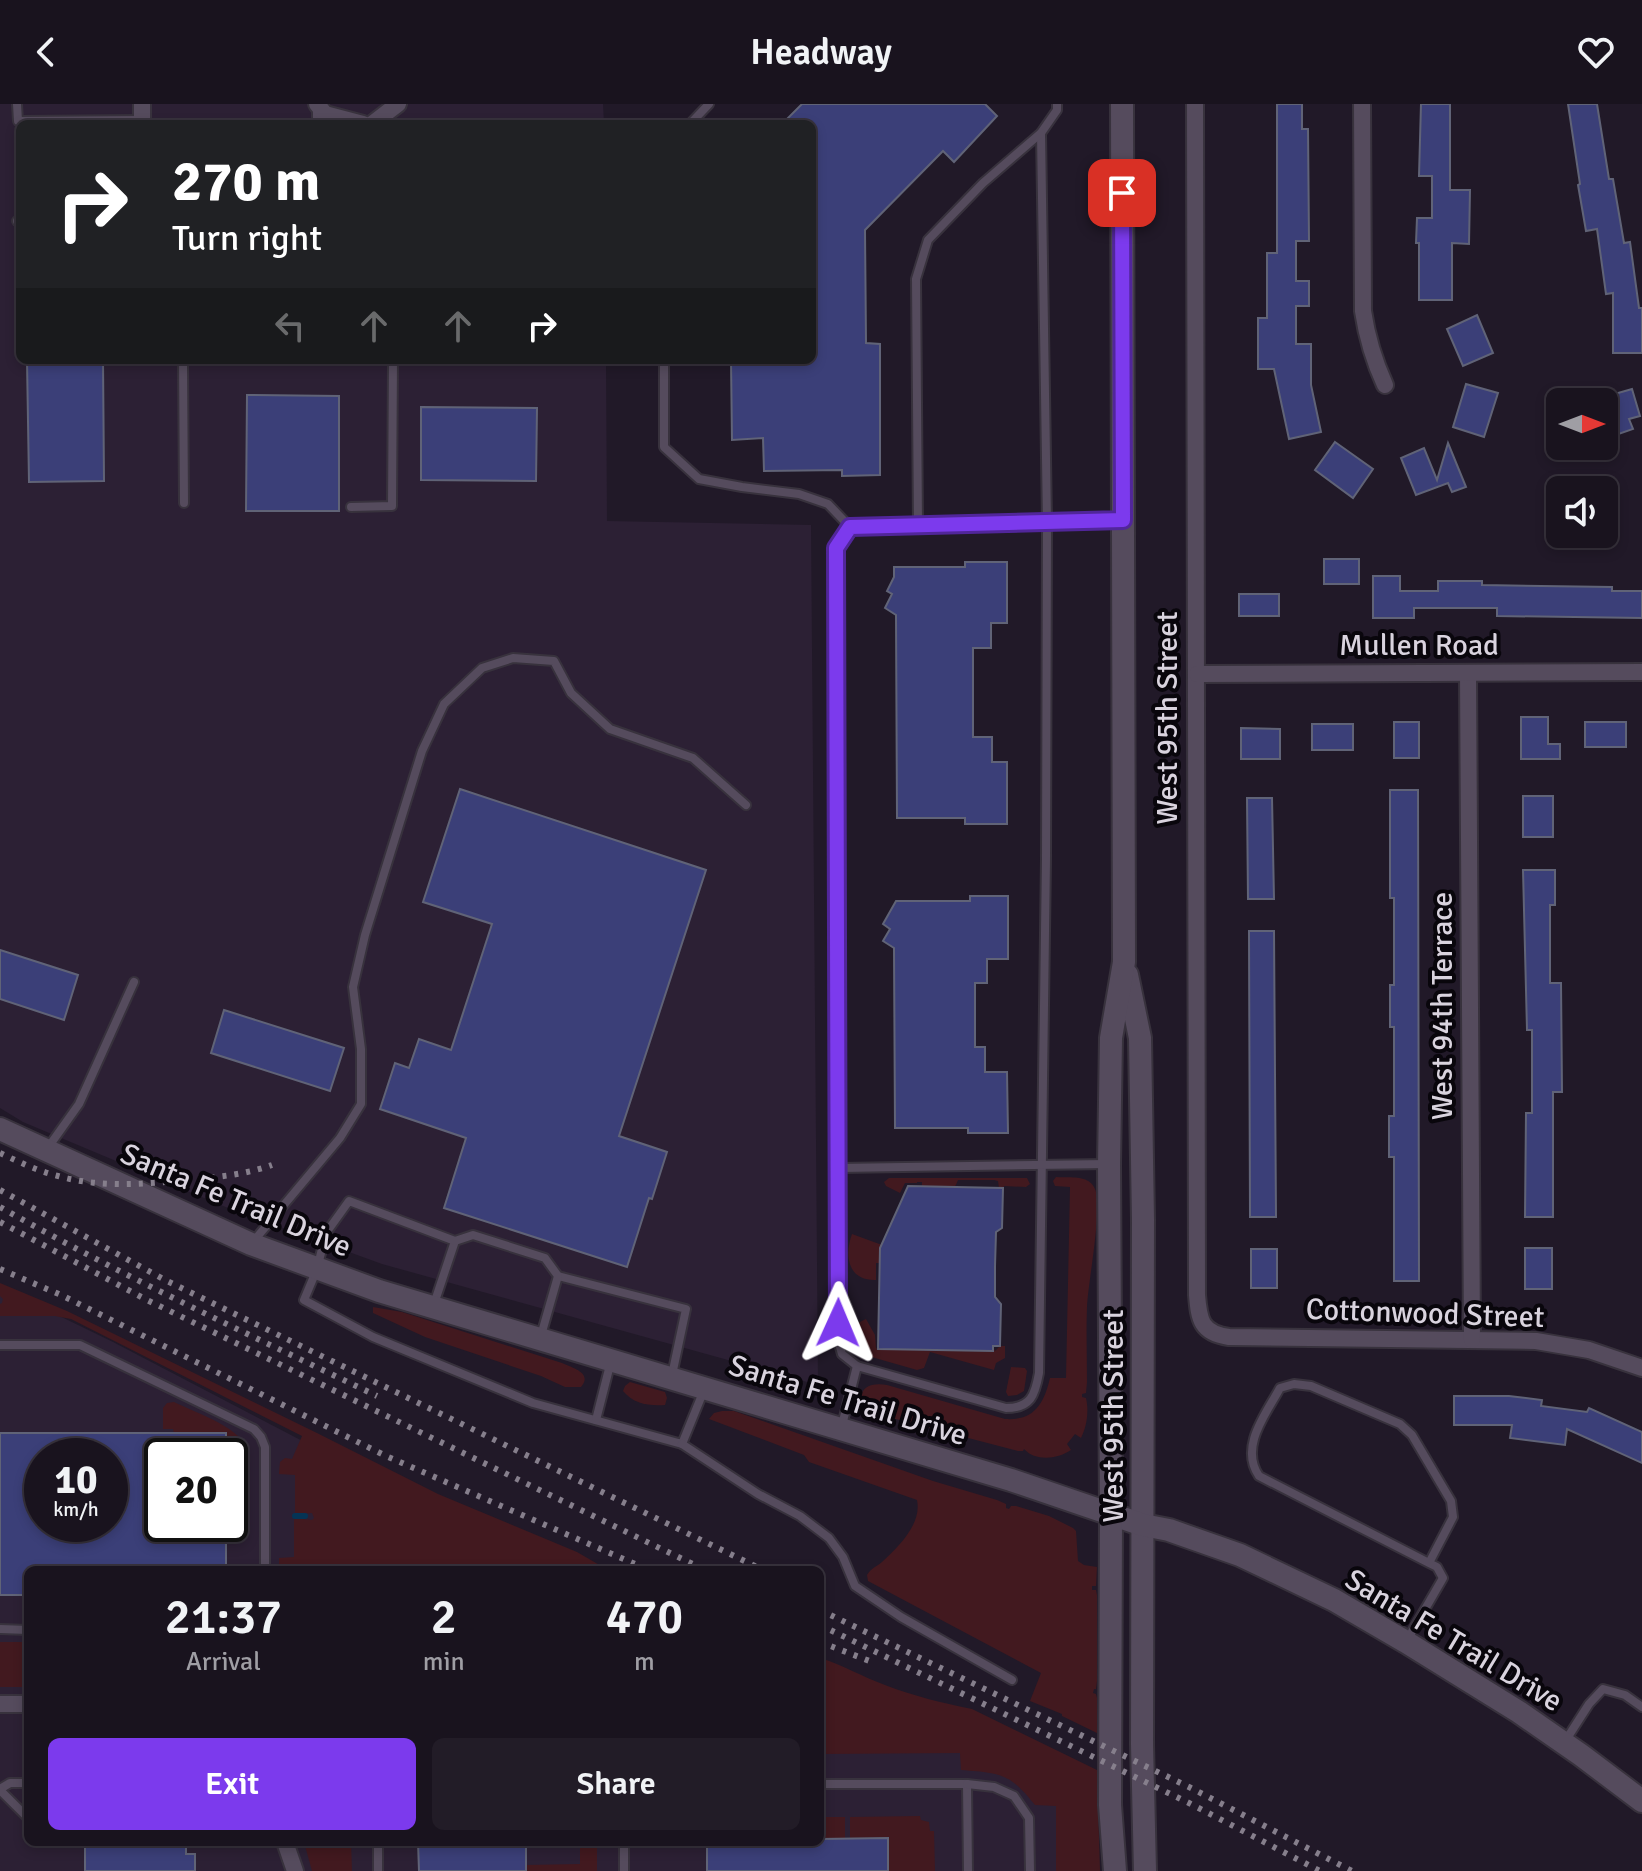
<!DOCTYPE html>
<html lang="en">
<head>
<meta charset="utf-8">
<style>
	:root { --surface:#19131e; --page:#221c27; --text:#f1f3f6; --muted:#9f9ea4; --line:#37323c; --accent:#7c3aed }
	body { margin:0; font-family:Signika,sans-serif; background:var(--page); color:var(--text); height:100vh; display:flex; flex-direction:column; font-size:30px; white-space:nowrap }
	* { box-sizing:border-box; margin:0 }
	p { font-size:26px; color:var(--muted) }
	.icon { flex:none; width:44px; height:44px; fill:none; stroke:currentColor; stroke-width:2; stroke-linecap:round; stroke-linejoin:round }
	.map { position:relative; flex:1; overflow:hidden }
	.side { position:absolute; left:24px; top:1462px; width:800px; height:280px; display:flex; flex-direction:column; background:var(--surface); border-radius:12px; box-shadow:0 4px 12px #0003,0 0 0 2px var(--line) }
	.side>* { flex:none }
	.guide { position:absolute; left:16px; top:16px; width:800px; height:244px; border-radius:12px; box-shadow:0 4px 12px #0003,0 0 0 2px var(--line); background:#202124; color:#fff; overflow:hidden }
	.needle { width:52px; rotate:90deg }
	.tools { position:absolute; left:1546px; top:284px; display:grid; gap:16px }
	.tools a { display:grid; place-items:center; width:72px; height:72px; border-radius:12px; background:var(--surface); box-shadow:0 4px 12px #0003,0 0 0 2px var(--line); font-size:40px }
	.speed { position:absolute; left:24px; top:1334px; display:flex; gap:16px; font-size:40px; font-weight:700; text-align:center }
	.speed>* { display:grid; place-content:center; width:104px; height:104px; border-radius:50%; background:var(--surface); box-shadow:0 4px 12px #0003,0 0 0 2px var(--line); line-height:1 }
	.speed small { font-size:20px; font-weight:400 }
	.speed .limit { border:4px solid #111; border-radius:12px; background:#fff; color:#111 }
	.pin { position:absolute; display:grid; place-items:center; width:68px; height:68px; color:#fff; margin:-34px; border-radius:16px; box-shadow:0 4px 12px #0006 }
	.me { position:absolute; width:88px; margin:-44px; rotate:1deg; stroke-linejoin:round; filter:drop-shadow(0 0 6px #0008) }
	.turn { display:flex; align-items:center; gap:28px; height:168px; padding:0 24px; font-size:36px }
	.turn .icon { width:104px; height:104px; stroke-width:2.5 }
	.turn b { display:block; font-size:56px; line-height:68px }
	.lanes { display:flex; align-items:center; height:76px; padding:0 24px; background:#0003; justify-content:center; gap:40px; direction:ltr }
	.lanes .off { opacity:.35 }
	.eta { display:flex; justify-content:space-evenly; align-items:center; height:136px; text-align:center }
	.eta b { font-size:48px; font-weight:600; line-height:56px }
	.button { display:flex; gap:16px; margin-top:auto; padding:16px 24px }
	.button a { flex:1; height:92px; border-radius:12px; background:var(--accent); color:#fff; font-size:32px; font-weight:600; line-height:92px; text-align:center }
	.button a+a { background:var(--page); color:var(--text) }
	header { display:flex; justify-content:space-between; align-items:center; height:104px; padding:0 24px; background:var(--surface); font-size:36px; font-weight:600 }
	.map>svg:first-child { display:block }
	.built { fill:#2c2034; fill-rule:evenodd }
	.green { fill:#42191f }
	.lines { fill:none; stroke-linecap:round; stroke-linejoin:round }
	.stream { stroke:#053455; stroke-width:6 }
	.building { fill:#3b3f78; stroke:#606377; stroke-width:2; fill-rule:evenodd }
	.lane-casing { stroke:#38323d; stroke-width:12 }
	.street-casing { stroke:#38323d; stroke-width:20 }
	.secondary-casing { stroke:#38323d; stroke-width:26 }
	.lane { stroke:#554b5d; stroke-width:8 }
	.street { stroke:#554b5d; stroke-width:16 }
	.secondary { stroke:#554b5d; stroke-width:22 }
	.rail { stroke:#867f8c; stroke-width:6; stroke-dasharray:4 8; stroke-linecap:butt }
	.route-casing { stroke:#51269a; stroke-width:20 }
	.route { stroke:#7c3aed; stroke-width:14 }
	.labels { text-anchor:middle; stroke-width:8; stroke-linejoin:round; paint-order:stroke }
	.street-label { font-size:30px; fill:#d9d3de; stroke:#09060c }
</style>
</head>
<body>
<header><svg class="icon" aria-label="back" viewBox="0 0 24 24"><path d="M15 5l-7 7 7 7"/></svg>Headway<svg class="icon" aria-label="heart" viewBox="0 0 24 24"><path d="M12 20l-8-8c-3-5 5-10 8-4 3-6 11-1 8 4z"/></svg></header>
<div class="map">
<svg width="1642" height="1767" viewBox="0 0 1642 1767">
	<rect width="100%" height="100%" fill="#211928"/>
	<g class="built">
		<polygon points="0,0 603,0 604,20 20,20 20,256 606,256 607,417 811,421 818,1281 382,1160 228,1104 23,1018 0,1004"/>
		<path d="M0 1187 43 1204 113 1238 406 1391 568 1466H28V1738H820V1576L1077 1689 1082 1767H0ZM42 1352H110V1420H42ZM162 1352H230V1420H162Z"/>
	</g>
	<g class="green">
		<path d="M1056 1073C1069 1074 1089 1070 1095 1085 1103 1103 1088 1178 1087 1203 1086 1228 1087 1253 1087 1278L1086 1289 1082 1290V1293L1086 1294C1089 1307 1087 1322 1081 1334L1075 1330 1067 1340 1071 1346C1056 1356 1035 1357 1024 1345L1023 1347H1018L869 1308C853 1289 865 1277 887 1281L1005 1315C1034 1317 1044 1300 1050 1274H1066L1070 1083 1055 1082 1053 1077Z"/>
		<polygon points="889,1074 1027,1074 1030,1080 1026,1083 1004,1082 1003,1090 999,1084 998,1077 994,1076 958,1076 955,1083 922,1082 922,1078 917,1078 917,1079 905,1079 900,1089 886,1082 884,1078"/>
		<path d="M852 1130 882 1141 880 1159H876V1176C848 1177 844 1152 852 1130Z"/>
		<polygon points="0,1179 67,1207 317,1329 438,1390 577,1448 608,1466 279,1466 279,1454 294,1453 294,1414 312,1416 314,1414 312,1409 295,1410 295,1371 279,1370 279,1369 280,1358 285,1354 292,1355 302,1332 71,1215 55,1212 0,1212 0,1200 2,1199 3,1195 0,1192"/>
		<path d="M373 1203 402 1208 562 1259C573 1264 593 1269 581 1283H565L541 1272 425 1233 373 1209Z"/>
		<path d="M866 1215 875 1231 876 1244 878 1245 958 1247 959 1243H993L995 1247 1000 1242H1005V1254L996 1259 994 1266 930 1248 924 1264 917 1266 861 1250C846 1239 848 1222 866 1215Z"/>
		<polygon points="1011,1263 1025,1264 1027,1267 1024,1287 1017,1291 1008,1292 1006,1288"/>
		<path d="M630 1278 665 1288 667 1294 665 1301C648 1302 634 1300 623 1287L625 1282Z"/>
		<path d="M174 1298C198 1310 243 1323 250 1351L226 1352 225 1329H174L173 1325H163V1304L167 1299Z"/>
		<path d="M722 1307H734L933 1377 997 1396 1006 1400V1404L1009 1405 1011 1402H1016L1049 1412 1073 1424 1076 1427 1078 1457 1084 1461 1097 1463 1096 1482H1092V1486H1096L1097 1491V1577L1096 1585H1094L1093 1589 1096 1590 1097 1594V1629L1062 1612V1610L1030 1597 1041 1569 868 1477 867 1471C871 1464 876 1463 882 1458 899 1442 922 1420 917 1396L809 1358 804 1351 709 1315 714 1309Z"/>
		<rect x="0" y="1538" width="28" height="45"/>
		<path d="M820 1554C843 1561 863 1573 885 1581 913 1592 943 1599 972 1605L1097 1666 1100 1767H1056V1702L1035 1701C1010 1669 1000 1669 961 1666L960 1649 820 1650Z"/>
		<polygon points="920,1712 921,1716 929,1718 930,1727 934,1727 935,1767 888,1767 850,1735 850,1713"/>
		<rect x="820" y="1713" width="25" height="22"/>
		<polygon points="304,1738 351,1738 352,1767 312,1767"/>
		<polygon points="580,1738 597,1738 597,1767 526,1767 526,1761 580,1760"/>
	</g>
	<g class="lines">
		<polyline class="stream" points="295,1412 305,1412"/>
	</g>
	<g class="building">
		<polygon points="802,0 985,0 997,12 954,58 943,47 865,126 866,239 880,240 880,371 842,372 842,366 764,367 763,334 732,336 731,256 812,256 812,20 782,20"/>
		<polygon points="1277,0 1302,0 1302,25 1308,25 1309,137 1296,137 1296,177 1309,177 1309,202 1296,202 1296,240 1311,240 1311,281 1321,328 1289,335 1274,265 1258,265 1258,214 1267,214 1267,149 1277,149"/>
		<polygon points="1421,0 1450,0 1450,86 1470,86 1469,140 1452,139 1452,196 1419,196 1419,139 1416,139 1417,114 1432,114 1432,72 1419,72"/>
		<polygon points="1568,0 1597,0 1609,75 1613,75 1624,139 1630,138 1639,204 1642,204 1642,249 1613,249 1613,189 1606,190 1597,125 1586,127 1578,81 1580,80"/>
		<polygon points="1477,211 1493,249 1463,262 1447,225"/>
		<polygon points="27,256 103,256 104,377 29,378"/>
		<polygon points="1466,280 1498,289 1484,333 1453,323"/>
		<polygon points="1632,285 1640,312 1629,315 1633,325 1607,334 1604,325 1604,293"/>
		<polygon points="247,291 339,292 339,407 246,407"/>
		<polygon points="421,303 537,304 536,377 421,376"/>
		<polygon points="1335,338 1373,365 1353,394 1315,366"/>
		<polygon points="1448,339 1466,383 1452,388 1448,379 1416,391 1401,354 1424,344 1437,376"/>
		<rect x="1324" y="455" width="35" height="25"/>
		<polygon points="965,458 1007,458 1007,519 991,519 991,544 973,544 973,633 992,633 992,658 1007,658 1007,720 965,720 965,714 897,714 896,511 885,504 892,490 887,487 894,473 894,463 965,463"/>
		<polygon points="1373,472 1400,472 1400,487 1438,487 1438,477 1482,477 1482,481 1612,483 1612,487 1642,487 1642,514 1497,512 1497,504 1414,504 1414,514 1373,514"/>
		<rect x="1239" y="490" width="40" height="22"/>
		<polygon points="1521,613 1548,613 1548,640 1560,640 1560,655 1521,655"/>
		<rect x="1394" y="618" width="25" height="36"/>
		<rect x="1585" y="618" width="41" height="25"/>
		<rect x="1312" y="620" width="41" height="26"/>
		<polygon points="1241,624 1280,625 1280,655 1241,655"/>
		<polygon points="460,685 706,766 619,1032 667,1048 652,1095 649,1094 627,1163 444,1104 466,1034 380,1005 395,959 409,964 419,935 451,946 492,820 423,798"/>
		<polygon points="1390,686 1418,686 1419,1177 1394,1177 1394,1053 1389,1053 1389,1012 1394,1012 1394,923 1390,923 1390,881 1394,881 1394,794 1390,794"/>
		<rect x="1523" y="692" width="30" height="41"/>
		<polygon points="1247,694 1272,694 1274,795 1248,795"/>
		<polygon points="1523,766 1555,766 1555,801 1550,801 1550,879 1561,879 1562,988 1553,988 1553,1113 1525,1113 1526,1009 1532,1009 1532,926 1527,926"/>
		<polygon points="970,792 1008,792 1008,855 987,855 987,879 975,879 975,943 985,943 985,968 1007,968 1008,1029 968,1029 968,1024 895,1024 894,844 883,837 890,825 883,820 896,797 970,797"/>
		<polygon points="1249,827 1274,827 1276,1113 1250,1113"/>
		<polygon points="0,846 78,871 64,916 0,895"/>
		<polygon points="224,906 344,944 330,987 211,949"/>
		<polygon points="908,1082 1003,1084 1002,1124 996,1128 995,1162 995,1193 1001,1200 1000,1242 993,1242 993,1247 878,1245 880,1144"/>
		<rect x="1525" y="1144" width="27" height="41"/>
		<rect x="1251" y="1145" width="26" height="39"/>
		<polygon points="1454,1292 1509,1292 1542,1296 1541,1302 1587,1308 1589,1304 1642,1328 1642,1359 1567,1325 1565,1341 1510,1334 1512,1321 1454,1321"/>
		<path d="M0 1329H226V1352H162V1420H226V1466H28V1491H0ZM42 1352H110V1420H42Z"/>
		<polygon points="888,1734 888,1767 707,1767 707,1738 820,1738 820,1735"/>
		<polygon points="85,1738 176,1738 176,1741 186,1741 186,1750 195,1750 195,1767 85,1767"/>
		<polygon points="418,1738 526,1738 526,1767 419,1767"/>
	</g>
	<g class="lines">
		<g class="lane-casing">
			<g id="lane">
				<polyline points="17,0 18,17 142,16"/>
				<polyline points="317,5 317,20"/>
				<polyline points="690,20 709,0"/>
				<polyline points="17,117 20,117"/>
				<polyline points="183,256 184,399"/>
				<path d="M664 256V343L699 375 742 383 799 390 828 400 850 423 836 444 838 1236 842 1250 857 1262 1006 1304C1031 1304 1035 1291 1039 1269L1046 755 1047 419 1041 29 1057 6V0"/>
				<polyline points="351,403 392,402 393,256"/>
				<polyline points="918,421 916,175 928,136 983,79 1041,29"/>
				<polyline points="850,423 1121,416"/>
				<polyline points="47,1045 79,1000 134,878"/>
				<polyline points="839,1064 1108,1060"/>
				<polyline points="252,1139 340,1034 361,1000 361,945 353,883 365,831 422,647 444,600 482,564 513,554 554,557 571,589 610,625 693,654 746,701"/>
				<polyline points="558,1172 686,1205 672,1271"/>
				<polyline points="434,1200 455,1137"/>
				<polyline points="540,1235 558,1172 545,1154 473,1131 455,1137 349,1097 326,1129 317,1165 304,1196 373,1233 533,1299 682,1340 704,1286"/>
				<polyline points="0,1241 80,1241 254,1325 261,1333 265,1343 265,1466"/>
				<polyline points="596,1316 611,1257"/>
				<polyline points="841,1325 857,1262"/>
				<polyline points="682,1340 758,1390 800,1412 829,1434 843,1453 855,1482 901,1513 1012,1576"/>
				<polyline points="0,1525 28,1526"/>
				<path d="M1406 1538 1443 1474 1437 1463 1429 1459 1259 1372C1239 1343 1266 1310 1280 1284L1294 1280 1311 1282 1400 1320 1412 1331 1451 1397 1453 1413 1429 1459"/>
				<polyline points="1564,1639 1589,1600 1603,1585 1625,1591 1642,1603"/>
				<polyline points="820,1680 967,1680 968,1767"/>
				<polyline points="967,1680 994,1683 1014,1692 1029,1714 1030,1767"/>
				<polyline points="0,1685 10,1679 28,1679"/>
				<polyline points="0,1686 28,1714"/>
				<polyline points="378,1738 378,1767"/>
				<polyline points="624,1738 624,1767"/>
			</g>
		</g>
		<g class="street-casing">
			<g id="street">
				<polyline points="142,0 142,20"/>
				<polyline points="317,0 325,10 363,20"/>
				<path d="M1195 0 1197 1191C1199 1216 1201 1229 1229 1233L1536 1237 1589 1246 1642 1264"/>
				<path d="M1362 0 1363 207C1367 234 1374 257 1385 281"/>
				<polyline points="372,20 398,0"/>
				<polyline points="1468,569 1472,1236"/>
				<polyline points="1197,570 1642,568"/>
				<polyline points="0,1600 28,1600"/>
				<polyline points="285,1738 295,1767"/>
			</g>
		</g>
		<g class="secondary-casing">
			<g id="secondary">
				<polyline points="1127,871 1140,934 1143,1116 1142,1640 1145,1767"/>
				<polyline points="0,1025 251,1140 379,1187 1011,1376 1143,1421 1169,1426 1240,1451 1334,1496 1406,1538 1519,1608 1581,1651 1642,1697"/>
				<polyline points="1115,1767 1110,1701 1111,1410 1109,1060 1111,934 1124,858 1122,0"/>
			</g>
		</g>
		<use href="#lane" class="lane"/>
		<use href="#street" class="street"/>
		<use href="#secondary" class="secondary"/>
		<g class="rail">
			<path d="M0 1049C19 1058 38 1067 58 1072 100 1084 144 1080 187 1076 216 1073 244 1071 272 1061"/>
			<polyline points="0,1086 167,1177 763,1466"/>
			<path d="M0 1103C122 1172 250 1231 377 1292"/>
			<polyline points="0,1118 147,1196 705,1466"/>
			<polyline points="0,1165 61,1191 386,1352 649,1466"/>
			<polyline points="820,1506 1189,1683 1352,1767"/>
			<polyline points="820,1521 1189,1699 1320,1767"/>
			<polyline points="820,1538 872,1558"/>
		</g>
	</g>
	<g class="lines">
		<g class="route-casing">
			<polyline id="route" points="838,1219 836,444 850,423 1123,416 1122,89"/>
		</g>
		<use href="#route" class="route"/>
	</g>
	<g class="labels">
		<g class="street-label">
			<text x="1419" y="551">Mullen Road</text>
			<text transform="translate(1167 614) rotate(-90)" y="10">West 95th Street</text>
			<text transform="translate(1442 902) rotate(-90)" y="10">West 94th Terrace</text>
			<text transform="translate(236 1096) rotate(23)" y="10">Santa Fe Trail Drive</text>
			<text transform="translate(1425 1209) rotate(2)" y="10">Cottonwood Street</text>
			<text transform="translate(848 1296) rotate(17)" y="10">Santa Fe Trail Drive</text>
			<text transform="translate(1113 1312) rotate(-90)" y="10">West 95th Street</text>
			<text transform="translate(1454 1536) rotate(31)" y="10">Santa Fe Trail Drive</text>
		</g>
	</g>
</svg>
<div class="tools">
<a><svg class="needle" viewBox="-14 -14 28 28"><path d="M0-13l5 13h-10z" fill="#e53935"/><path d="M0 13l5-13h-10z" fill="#9f9ea4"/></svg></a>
<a><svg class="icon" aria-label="sound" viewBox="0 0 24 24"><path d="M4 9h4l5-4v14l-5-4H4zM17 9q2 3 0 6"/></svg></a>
</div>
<div class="speed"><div>10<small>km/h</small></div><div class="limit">20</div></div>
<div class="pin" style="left:1122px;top:89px;background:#d93025"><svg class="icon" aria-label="arrive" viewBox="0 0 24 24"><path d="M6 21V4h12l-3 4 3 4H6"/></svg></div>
<svg class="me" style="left:838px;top:1219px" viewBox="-20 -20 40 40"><path d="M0-17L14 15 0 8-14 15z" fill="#7c3aed" stroke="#fff" stroke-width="4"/></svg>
<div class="guide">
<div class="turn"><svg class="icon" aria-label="right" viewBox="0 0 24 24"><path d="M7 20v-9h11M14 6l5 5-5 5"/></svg><div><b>270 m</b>Turn right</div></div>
<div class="lanes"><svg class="icon off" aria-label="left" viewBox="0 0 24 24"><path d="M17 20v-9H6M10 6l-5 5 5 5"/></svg><svg class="icon off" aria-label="ahead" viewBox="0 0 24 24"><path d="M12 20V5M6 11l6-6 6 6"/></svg><svg class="icon off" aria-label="ahead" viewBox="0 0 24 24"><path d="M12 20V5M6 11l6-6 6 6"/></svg><svg class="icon" aria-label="right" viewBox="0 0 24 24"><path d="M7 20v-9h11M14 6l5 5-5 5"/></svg></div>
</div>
<section class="side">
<div class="eta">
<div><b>21:37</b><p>Arrival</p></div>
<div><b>2</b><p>min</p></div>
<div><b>470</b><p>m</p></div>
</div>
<div class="button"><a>Exit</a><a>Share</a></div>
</section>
</div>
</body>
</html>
